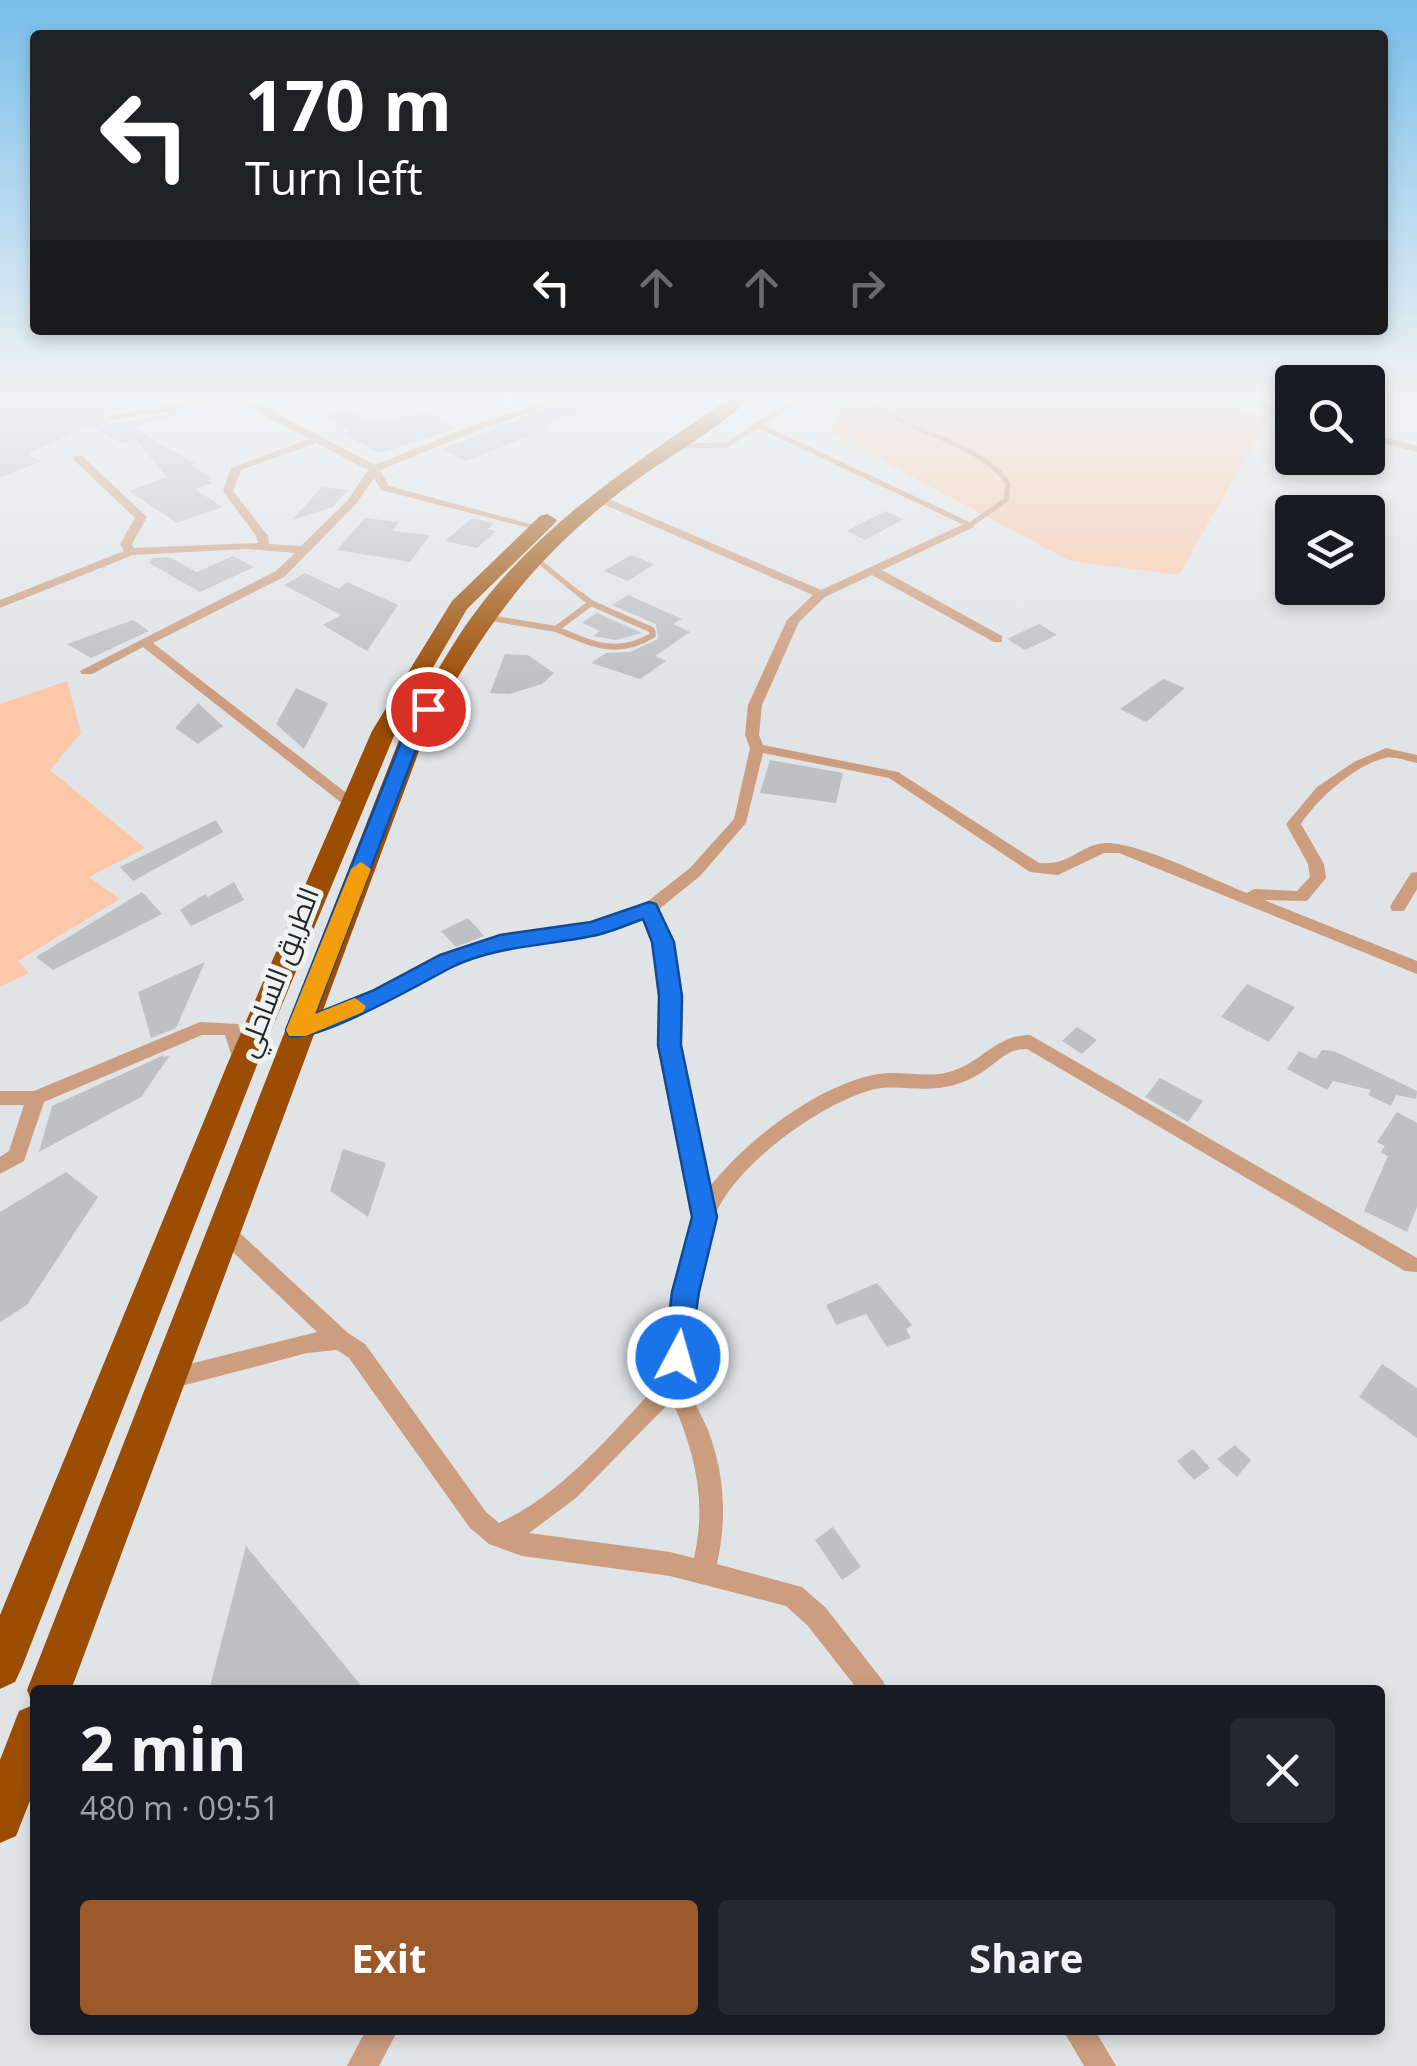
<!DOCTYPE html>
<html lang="en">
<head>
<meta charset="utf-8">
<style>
	:root { --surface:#171b24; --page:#242831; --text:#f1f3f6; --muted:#9ea1a6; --accent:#9b5828 }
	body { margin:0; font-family:"Open Sans",Cairo,sans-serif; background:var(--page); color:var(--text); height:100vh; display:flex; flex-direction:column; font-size:38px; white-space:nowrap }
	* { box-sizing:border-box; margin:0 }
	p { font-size:32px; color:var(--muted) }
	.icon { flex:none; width:55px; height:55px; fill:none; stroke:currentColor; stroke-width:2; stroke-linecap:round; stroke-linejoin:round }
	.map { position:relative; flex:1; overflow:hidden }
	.details { position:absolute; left:30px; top:1685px; width:1355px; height:350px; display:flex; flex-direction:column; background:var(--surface); border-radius:10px; box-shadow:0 5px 15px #0003 }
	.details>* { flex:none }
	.hud { position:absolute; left:30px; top:30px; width:1358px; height:305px; border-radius:10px; box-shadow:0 5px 15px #0003; background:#202124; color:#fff; overflow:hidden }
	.controls { position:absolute; left:1275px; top:365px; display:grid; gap:20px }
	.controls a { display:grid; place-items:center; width:110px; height:110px; border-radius:10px; background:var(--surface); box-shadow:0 5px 15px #0003; font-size:50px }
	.pin { position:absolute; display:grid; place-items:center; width:85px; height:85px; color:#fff; margin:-42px; border:5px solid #fff; border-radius:50%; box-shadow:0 2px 10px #0007 }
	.me { position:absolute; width:110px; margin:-55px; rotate:6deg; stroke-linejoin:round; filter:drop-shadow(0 0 8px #0008) }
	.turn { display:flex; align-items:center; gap:35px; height:210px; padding:0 50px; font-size:45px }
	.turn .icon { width:130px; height:130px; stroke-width:2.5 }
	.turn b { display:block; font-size:70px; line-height:85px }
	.lanes { display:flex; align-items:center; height:95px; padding:0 50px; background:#0003; justify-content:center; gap:50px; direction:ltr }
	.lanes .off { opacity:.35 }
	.round { display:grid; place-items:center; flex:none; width:105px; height:105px; border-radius:10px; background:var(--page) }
	.summary { display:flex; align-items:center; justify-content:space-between; height:170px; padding:0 50px }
	h1 { font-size:60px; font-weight:700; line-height:75px }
	.cta { display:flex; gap:20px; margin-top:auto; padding:20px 50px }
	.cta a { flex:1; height:115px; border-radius:10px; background:var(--accent); color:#fff; font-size:40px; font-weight:700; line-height:115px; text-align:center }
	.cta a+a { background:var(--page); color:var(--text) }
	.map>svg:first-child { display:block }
	.green { fill:#fcc8a8 }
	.building { fill:#bdc1c3 }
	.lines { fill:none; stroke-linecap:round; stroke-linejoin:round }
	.lane-far1 { stroke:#cd9d7f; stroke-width:5 }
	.lane { stroke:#cd9d7f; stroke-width:6 }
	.street { fill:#cd9d7f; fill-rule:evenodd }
	.highway { fill:#9c4d04; fill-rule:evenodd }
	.route { fill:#1a73e8; stroke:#114b97; stroke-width:2.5 }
	.slow { fill:#f59e0b }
	.labels { text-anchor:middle; stroke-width:10; stroke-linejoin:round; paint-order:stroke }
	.street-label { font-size:28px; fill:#252727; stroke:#edf2f3 }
</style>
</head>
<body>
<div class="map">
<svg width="1417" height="2066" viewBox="0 0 1417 2066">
	<rect width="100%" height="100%" fill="#e0e4e6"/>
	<g class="green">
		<polygon points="850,395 1205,395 1268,419 1179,575 1070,561 830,433"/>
		<polygon points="67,681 81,733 50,770 145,848 89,877 120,899 18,961 29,973 0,987 0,704"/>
	</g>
	<g class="building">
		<polygon points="0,395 177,395 182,398 104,413 101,418 111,424 192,410 133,428 195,463 191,464 212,479 207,480 212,483 195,489 222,507 177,523 129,491 167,477 135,439 122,444 90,425 28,454 41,462 0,477"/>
		<polygon points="582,395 614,395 543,427 547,429 466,461 442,449"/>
		<polygon points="348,409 372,423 428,412 453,429 380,453 343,434 351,431 326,416"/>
		<polygon points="322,487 348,490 333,507 292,520"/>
		<polygon points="885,511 904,519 865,540 847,531"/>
		<polygon points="365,518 399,522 392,531 430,535 410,562 337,550"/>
		<polygon points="472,518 494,523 487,529 496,531 477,548 445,541"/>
		<polygon points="631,555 654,564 628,581 604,571"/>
		<polygon points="233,556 254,567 200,592 149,563 152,558 169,557 197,572"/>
		<polygon points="305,573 339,589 347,582 398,605 367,651 323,625 341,615 284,585"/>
		<polygon points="628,595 682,619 673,624 690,632 655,656 666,661 640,679 591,663 606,653 630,652 658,639 656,624 612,605"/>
		<polygon points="597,613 642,633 616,640 593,636 600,631 582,623"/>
		<polygon points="133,620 149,631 91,658 67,644"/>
		<polygon points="1039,624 1057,635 1025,650 1007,639"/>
		<polygon points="505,654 528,655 554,673 542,684 509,694 490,693"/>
		<polygon points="1163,679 1185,688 1146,722 1120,709"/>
		<polygon points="296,688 328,703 304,749 276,724"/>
		<polygon points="198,703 223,726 198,744 175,728"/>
		<polygon points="770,760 843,773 836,803 760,793"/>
		<polygon points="216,820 223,832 133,881 120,867"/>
		<polygon points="234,882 244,900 191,926 180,910 205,894 208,897"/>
		<polygon points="142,892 162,914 53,970 36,957"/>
		<polygon points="468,918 484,936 456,947 441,931"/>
		<polygon points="205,962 176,1028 151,1038 138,992"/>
		<polygon points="1247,984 1295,1007 1269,1042 1221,1017"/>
		<polygon points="1077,1027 1097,1040 1082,1054 1062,1041"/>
		<polygon points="1322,1050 1334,1051 1417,1091 1416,1099 1396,1095 1391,1106 1368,1095 1371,1090 1333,1081 1327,1090 1287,1069 1299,1051 1316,1059"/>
		<polygon points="164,1055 163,1058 170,1055 141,1097 39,1152 52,1106"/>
		<polygon points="1160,1078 1203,1101 1188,1122 1145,1097"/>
		<polygon points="1397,1112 1417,1123 1417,1207 1407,1232 1364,1211 1388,1156 1381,1152 1385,1146 1377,1142"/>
		<polygon points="343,1149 386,1163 368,1217 330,1191"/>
		<polygon points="66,1172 98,1197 27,1305 0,1322 0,1212"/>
		<polygon points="877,1283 912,1325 906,1329 911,1338 887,1347 866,1314 836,1325 826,1305"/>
		<polygon points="1382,1364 1417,1388 1417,1438 1359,1397"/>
		<polygon points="1235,1445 1251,1460 1237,1477 1217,1459"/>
		<polygon points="1193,1449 1210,1468 1194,1480 1177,1461"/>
		<polygon points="833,1527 861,1567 842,1580 815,1540"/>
		<polygon points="246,1546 365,1690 209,1690"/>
	</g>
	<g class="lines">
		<g class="lane-far1">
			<path d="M757 425 970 525 1006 500 1008 484C985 443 895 428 855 395"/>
			<polyline points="677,446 727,445 804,395"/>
			<polyline points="535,558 584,598"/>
		</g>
		<g class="lane">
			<polyline points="484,617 556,629 591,603 581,595"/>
			<path d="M556 629C592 644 617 657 653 635L652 630 591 603"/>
		</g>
		<g class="street">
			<path d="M217 395H241L375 465 474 425 565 395H578L482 429 380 470 389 486 541 527V531L381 490 374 478 356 504 284 577 153 643 358 802V808H348L143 647 92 674H82L80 671 276 571 295 553 247 549 133 555 0 608V600L124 551 120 544 135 518 74 460V456H82L147 517 132 544 134 548 258 543 256 536 223 491 231 468 309 439 230 397 173 411 110 420 105 417ZM316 443 368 470 348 500 301 546 269 544 268 536 233 491 241 470Z"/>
			<polygon points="1226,395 1240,395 1292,412 1292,418"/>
			<polygon points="1368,433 1417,446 1417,452 1368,439"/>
			<path d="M596 497H604L821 590 966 523H974V527L882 570 1002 636V642H994L872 575 825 597 799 622 762 705 759 735 763 745 898 772 1039 863C1071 866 1079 845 1105 843 1136 841 1214 880 1247 893L1254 889 1297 891 1310 877 1308 864 1286 824 1317 787 1354 762 1386 748 1417 755V763C1407 761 1394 756 1385 758 1355 765 1317 799 1301 824L1324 864 1326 878 1307 901 1264 900 1417 961V974L1119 853H1104L1058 875 1030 872 889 778 763 753 746 823 700 876 658 910 671 942 680 996 678 1045 708 1189C745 1141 817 1085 878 1074 904 1070 930 1080 955 1070 983 1060 997 1035 1030 1035L1417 1258V1272L1405 1271 1027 1049C1007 1048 997 1063 981 1073 968 1081 954 1086 939 1088 916 1091 893 1084 871 1090 821 1104 747 1158 721 1203 705 1230 700 1267 694 1298 690 1324 684 1354 688 1381 691 1398 701 1414 708 1430 725 1475 727 1518 717 1564L802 1587 826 1608 883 1681 887 1690H858L808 1626 786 1606 670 1576 522 1556 489 1544 470 1528 349 1358 337 1350 307 1353 166 1390 158 1387 155 1380 158 1373 166 1370 317 1332 215 1235 212 1229 215 1223 222 1221 229 1223 348 1333 365 1344 486 1512 499 1523C566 1492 616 1428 666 1376L671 1314 682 1257 695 1217 660 1045 662 996 655 942 644 917 593 935 501 949 454 964 386 1000 304 1035H292L289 1030 292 1025 374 992 442 956 500 937 591 924 643 905 690 868 734 819 750 748 745 735 748 705 787 620 813 595 596 501ZM672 1400C695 1453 707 1501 694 1558L670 1552 529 1533 576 1498Z"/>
			<polygon points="1417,872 1417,889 1404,911 1392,911 1390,907 1392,903 1411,873"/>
			<polygon points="200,1022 238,1024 251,1065 248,1070 236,1070 225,1035 202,1035 44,1102 24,1161 0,1174 0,1157 9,1151 24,1105 0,1105 0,1091 34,1091"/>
			<polygon points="366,2030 398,2030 379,2066 347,2066"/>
			<polygon points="1063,2030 1095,2030 1116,2066 1084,2066"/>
		</g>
		<g class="highway">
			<path d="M735 395H753C724 426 661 461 624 489 529 561 481 632 425 735L71 1690H35V1788L16 1836 0 1843V1760L19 1711 33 1705 27 1690 401 735C429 686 455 635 491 592 558 511 648 454 735 395Z"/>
			<polygon points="547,514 557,520 554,524 467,609 396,731 257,1065 22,1667 15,1682 0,1689 0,1615 227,1065 372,731 452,601 540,516"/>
		</g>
	</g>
	<linearGradient id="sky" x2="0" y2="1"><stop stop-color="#78beea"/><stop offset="0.58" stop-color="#f1f3f4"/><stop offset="1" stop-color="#f1f3f4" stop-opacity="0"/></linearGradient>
	<rect width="1417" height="684" fill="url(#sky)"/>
	<path class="route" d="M428 704 437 709 422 734 315 1014 372 991 440 955 500 935 591 922 649 902 656 904 674 942 682 996 681 1045 717 1217 699 1292 688 1366 678 1370 668 1366 664 1357 672 1292 692 1217 658 1045 659 996 652 942 643 919C626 925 609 933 592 936 544 946 494 946 450 968 422 983 315 1044 289 1036L286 1030 404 734 422 705Z"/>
	<polygon class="slow" points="361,862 371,869 315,1014 355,998 366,1006 363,1012 306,1036 289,1036 286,1030 351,869"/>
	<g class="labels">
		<g class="street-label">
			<text transform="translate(278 972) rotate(-69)" y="10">الطريق الساحلي</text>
		</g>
	</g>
</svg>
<div class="controls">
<a><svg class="icon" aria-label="search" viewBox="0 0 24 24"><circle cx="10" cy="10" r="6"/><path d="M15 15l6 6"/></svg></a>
<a><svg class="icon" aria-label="layers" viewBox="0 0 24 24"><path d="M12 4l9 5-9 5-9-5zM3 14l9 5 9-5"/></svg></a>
</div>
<div class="pin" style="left:428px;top:709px;background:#d93025"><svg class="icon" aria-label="arrive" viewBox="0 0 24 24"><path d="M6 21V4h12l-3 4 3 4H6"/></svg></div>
<svg class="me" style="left:678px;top:1357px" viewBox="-20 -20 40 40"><circle r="17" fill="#1a73e8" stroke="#fff" stroke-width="3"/><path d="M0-11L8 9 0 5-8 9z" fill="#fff"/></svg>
<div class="hud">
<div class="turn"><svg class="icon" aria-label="left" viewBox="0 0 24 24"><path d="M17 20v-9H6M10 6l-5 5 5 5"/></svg><div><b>170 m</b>Turn left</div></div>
<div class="lanes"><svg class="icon" aria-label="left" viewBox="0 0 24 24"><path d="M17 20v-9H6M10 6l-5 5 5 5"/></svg><svg class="icon off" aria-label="ahead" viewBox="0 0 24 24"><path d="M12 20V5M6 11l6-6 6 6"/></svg><svg class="icon off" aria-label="ahead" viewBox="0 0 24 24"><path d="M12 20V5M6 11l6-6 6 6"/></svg><svg class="icon off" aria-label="right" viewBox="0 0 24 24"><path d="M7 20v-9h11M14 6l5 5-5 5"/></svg></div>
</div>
<section class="details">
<div class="summary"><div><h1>2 min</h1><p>480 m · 09:51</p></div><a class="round"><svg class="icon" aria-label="close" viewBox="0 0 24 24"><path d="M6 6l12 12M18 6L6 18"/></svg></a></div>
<div class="cta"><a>Exit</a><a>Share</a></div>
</section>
</div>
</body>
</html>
